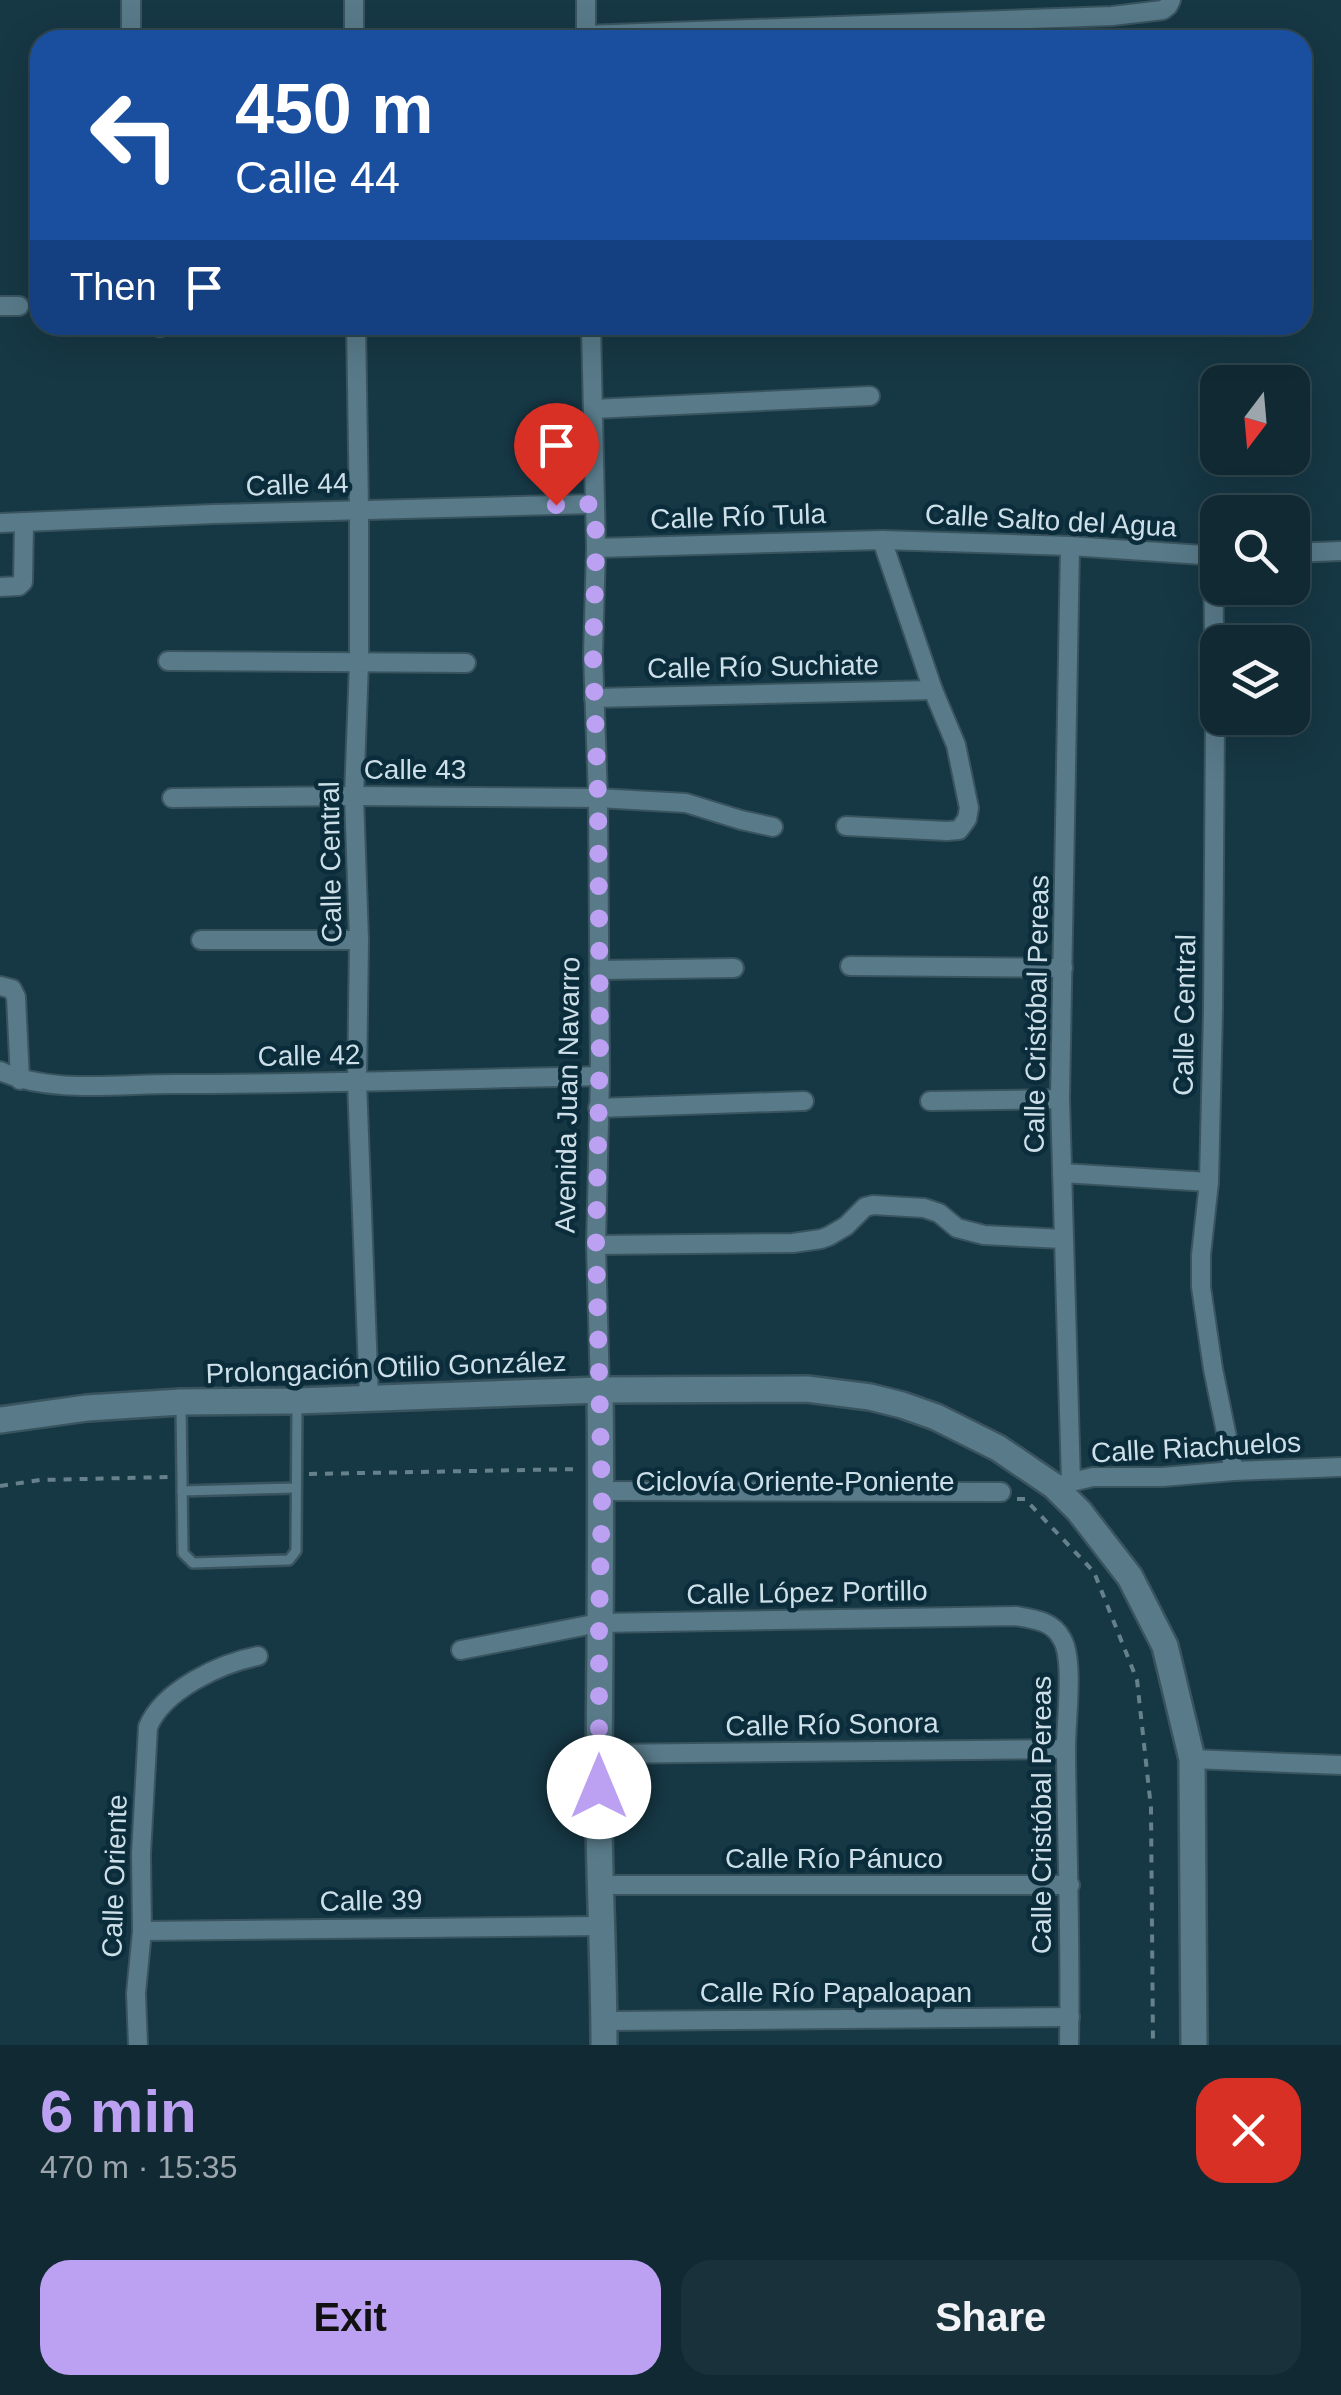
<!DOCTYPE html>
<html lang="en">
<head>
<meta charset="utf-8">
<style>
	:root { --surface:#102933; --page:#19313b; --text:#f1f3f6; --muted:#9ca6ac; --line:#30454e; --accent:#bca0f2 }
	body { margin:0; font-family:Arial,sans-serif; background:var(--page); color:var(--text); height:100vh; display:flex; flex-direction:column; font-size:38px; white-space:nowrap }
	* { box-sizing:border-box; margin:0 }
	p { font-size:32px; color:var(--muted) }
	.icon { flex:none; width:55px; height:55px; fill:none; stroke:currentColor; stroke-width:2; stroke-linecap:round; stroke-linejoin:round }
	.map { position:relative; height:2045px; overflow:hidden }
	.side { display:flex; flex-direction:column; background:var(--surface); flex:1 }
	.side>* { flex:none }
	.hud { position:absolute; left:30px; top:30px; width:1282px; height:305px; border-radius:30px; box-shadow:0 10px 40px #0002,0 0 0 2px var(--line); background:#1a4fa0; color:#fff; overflow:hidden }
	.needle { width:65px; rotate:196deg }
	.buttons { position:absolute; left:1200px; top:365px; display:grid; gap:20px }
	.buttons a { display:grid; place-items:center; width:110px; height:110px; border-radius:20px; background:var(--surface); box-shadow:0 10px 40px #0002,0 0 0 2px var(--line); font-size:50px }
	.pin { position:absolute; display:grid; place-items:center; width:85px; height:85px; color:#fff; margin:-102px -42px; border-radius:50% 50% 50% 0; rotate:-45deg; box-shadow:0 0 10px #0007 }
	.pin .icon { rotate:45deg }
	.me { position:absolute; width:110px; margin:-55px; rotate:0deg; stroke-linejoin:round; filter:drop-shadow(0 0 8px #0008) }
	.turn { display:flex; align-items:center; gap:35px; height:210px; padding:0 40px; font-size:45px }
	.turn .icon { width:130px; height:130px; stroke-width:2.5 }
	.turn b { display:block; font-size:70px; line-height:85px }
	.then { display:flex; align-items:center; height:95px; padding:0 40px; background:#0003; gap:20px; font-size:38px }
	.round { display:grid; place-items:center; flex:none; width:105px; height:105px; border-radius:30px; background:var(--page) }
	.headline { display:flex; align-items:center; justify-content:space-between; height:170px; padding:0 40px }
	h1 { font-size:60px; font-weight:700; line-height:75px; color:var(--accent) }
	.primary-button { display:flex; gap:20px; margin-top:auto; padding:20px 40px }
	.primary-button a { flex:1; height:115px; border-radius:30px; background:var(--accent); color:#111; font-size:40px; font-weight:700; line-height:115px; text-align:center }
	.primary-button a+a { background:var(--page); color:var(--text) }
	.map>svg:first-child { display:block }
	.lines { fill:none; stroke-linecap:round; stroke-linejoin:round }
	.lane-casing { stroke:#39545f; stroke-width:14 }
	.street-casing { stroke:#39545f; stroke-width:22 }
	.secondary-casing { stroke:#39545f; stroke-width:30 }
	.path { stroke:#67818c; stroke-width:4; stroke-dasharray:8 8; stroke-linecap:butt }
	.lane { stroke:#587a89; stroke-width:9 }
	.street { stroke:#587a89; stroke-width:18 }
	.secondary { stroke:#587a89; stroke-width:25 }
	.route { stroke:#bca0f2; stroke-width:18; stroke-dasharray:0 32.4 }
	.labels { text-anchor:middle; stroke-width:9; stroke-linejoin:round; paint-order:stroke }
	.street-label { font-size:28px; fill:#cddfe8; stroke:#0b2c3a }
</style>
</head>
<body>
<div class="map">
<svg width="1341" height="2045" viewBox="0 0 1341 2045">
	<rect width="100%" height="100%" fill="#163744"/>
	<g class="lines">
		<g class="lane-casing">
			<g id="lane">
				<polyline points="181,1407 183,1553 193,1563 289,1560 296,1551 297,1404"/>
				<polyline points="182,1491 296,1488"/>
			</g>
		</g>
		<g class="street-casing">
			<g id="street">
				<polyline points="131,0 131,40"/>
				<polyline points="354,0 354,40"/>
				<polyline points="586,0 586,40"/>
				<polyline points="586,35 1112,16 1163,10 1168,6 1171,0"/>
				<polyline points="0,306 19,306"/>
				<polyline points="152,325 160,327 169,325"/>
				<polyline points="356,325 359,510 359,663 354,796 359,940 357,1082 369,1398"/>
				<polyline points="591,325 596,548 593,655 598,798 600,1076 596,1245 600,1390"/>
				<polyline points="593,409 870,396"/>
				<polyline points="0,523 214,514 595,504"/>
				<polyline points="1070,546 1060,1099 1071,1482"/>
				<polyline points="596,548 882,540 1070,546 1218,556"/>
				<polyline points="1292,553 1341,551"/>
				<polyline points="1213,556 1215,716 1213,1011 1209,1182 1201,1255 1201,1287 1213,1369 1234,1471"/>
				<polyline points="0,587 19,586 23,582 24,523"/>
				<polyline points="168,661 466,663"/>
				<polyline points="594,698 933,690"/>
				<polyline points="172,798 354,796 598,798 686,803 741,820 773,827"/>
				<polyline points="846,826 947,831 959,830 967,819 969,808 956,745 933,690 882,540"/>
				<polyline points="201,940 359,940"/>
				<polyline points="850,966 1063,968"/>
				<polyline points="599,970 734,968"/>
				<polyline points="0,986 12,989 16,997 20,1080"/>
				<path d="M0 1071C50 1094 118 1084 173 1084 315 1084 457 1079 600 1076"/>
				<polyline points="930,1101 1060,1099"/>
				<polyline points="598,1108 804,1101"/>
				<polyline points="1062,1173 1209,1182"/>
				<polyline points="596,1245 793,1243 821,1239 829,1236 846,1226 865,1207 873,1205 924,1208 939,1213 957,1228 984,1235 1063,1239"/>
				<polyline points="1063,1484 1093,1477 1162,1477 1234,1471 1341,1467"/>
				<polyline points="602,1491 1001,1492"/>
				<path d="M461 1650 599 1623 1016 1616C1034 1619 1053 1621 1062 1639 1075 1661 1065 1726 1066 1753 1067 1850 1071 1948 1069 2045"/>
				<polyline points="599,1754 1065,1749"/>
				<polyline points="1192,1759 1341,1765"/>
				<polyline points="599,1885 1070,1885"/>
				<polyline points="142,1931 600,1926"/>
				<polyline points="604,2021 1070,2017"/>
				<path d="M138 2045 136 1993 142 1931 141 1854 148 1727C163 1690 221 1663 258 1656"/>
			</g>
		</g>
		<g class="secondary-casing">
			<g id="secondary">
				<path d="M600 1390C602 1535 599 1680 599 1824 600 1898 604 1971 604 2045"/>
				<polyline points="0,1420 87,1408 181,1402 297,1401 600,1390 807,1389 870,1397 902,1405 936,1417 998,1448 1054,1486 1079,1511 1130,1577 1165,1646 1192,1759 1194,2045"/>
			</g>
		</g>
		<g class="path">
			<polyline points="309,1474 580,1469"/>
			<polyline points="0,1486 40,1480 170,1477"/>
			<polyline points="1017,1499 1025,1499 1094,1572 1137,1680 1151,1808 1153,2045"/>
		</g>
		<use href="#lane" class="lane"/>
		<use href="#street" class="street"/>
		<use href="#secondary" class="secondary"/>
	</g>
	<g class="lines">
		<polyline class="route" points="556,505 595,504 596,548 593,655 598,798 600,1040 596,1245 602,1501 599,1623 599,1787"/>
	</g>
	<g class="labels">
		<g class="street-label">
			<text transform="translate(297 484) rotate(-2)" y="10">Calle 44</text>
			<text transform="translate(738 516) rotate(-2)" y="10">Calle Río Tula</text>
			<text transform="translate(1051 520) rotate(3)" y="10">Calle Salto del Agua</text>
			<text transform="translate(763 666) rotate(-1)" y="10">Calle Río Suchiate</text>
			<text x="415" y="779">Calle 43</text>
			<text transform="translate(330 862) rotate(-91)" y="10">Calle Central</text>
			<text transform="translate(1036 1014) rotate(-89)" y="10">Calle Cristóbal Pereas</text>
			<text transform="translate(1184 1015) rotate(-89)" y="10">Calle Central</text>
			<text transform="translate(309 1055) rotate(-1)" y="10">Calle 42</text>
			<text transform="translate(567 1095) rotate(-89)" y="10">Avenida Juan Navarro</text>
			<text transform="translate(386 1367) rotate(-2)" y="10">Prolongación Otilio González</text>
			<text transform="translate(1196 1447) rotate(-3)" y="10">Calle Riachuelos</text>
			<text x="795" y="1491">Ciclovía Oriente-Poniente</text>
			<text transform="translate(807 1592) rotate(-1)" y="10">Calle López Portillo</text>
			<text transform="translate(832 1724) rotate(-1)" y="10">Calle Río Sonora</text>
			<text transform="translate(1041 1815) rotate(-90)" y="10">Calle Cristóbal Pereas</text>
			<text x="834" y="1868">Calle Río Pánuco</text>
			<text transform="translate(114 1876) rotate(-88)" y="10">Calle Oriente</text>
			<text transform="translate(371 1900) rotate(-1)" y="10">Calle 39</text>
			<text x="836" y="2002">Calle Río Papaloapan</text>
		</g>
	</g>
</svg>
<div class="buttons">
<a><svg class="needle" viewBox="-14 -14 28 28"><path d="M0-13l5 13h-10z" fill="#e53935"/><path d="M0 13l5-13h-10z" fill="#9ca6ac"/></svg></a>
<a><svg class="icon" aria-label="search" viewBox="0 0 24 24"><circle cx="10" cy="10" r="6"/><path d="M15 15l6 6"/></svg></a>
<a><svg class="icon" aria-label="layers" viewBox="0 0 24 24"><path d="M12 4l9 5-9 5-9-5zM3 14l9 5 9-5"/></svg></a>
</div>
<div class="pin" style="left:556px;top:505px;background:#d93025"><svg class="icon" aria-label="arrive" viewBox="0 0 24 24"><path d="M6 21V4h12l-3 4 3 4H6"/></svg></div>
<svg class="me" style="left:599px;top:1787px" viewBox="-20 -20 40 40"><circle r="19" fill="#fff"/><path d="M0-13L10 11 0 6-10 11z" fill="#bca0f2"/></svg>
<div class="hud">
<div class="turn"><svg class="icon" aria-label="left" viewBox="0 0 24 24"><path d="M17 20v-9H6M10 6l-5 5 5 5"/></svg><div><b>450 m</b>Calle 44</div></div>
<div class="then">Then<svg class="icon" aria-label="arrive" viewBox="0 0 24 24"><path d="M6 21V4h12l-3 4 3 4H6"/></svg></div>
</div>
</div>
<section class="side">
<div class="headline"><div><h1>6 min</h1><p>470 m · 15:35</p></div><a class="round" style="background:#d93025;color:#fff"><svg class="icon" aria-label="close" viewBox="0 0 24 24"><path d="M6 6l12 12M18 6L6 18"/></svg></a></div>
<div class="primary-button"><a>Exit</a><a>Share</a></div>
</section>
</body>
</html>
